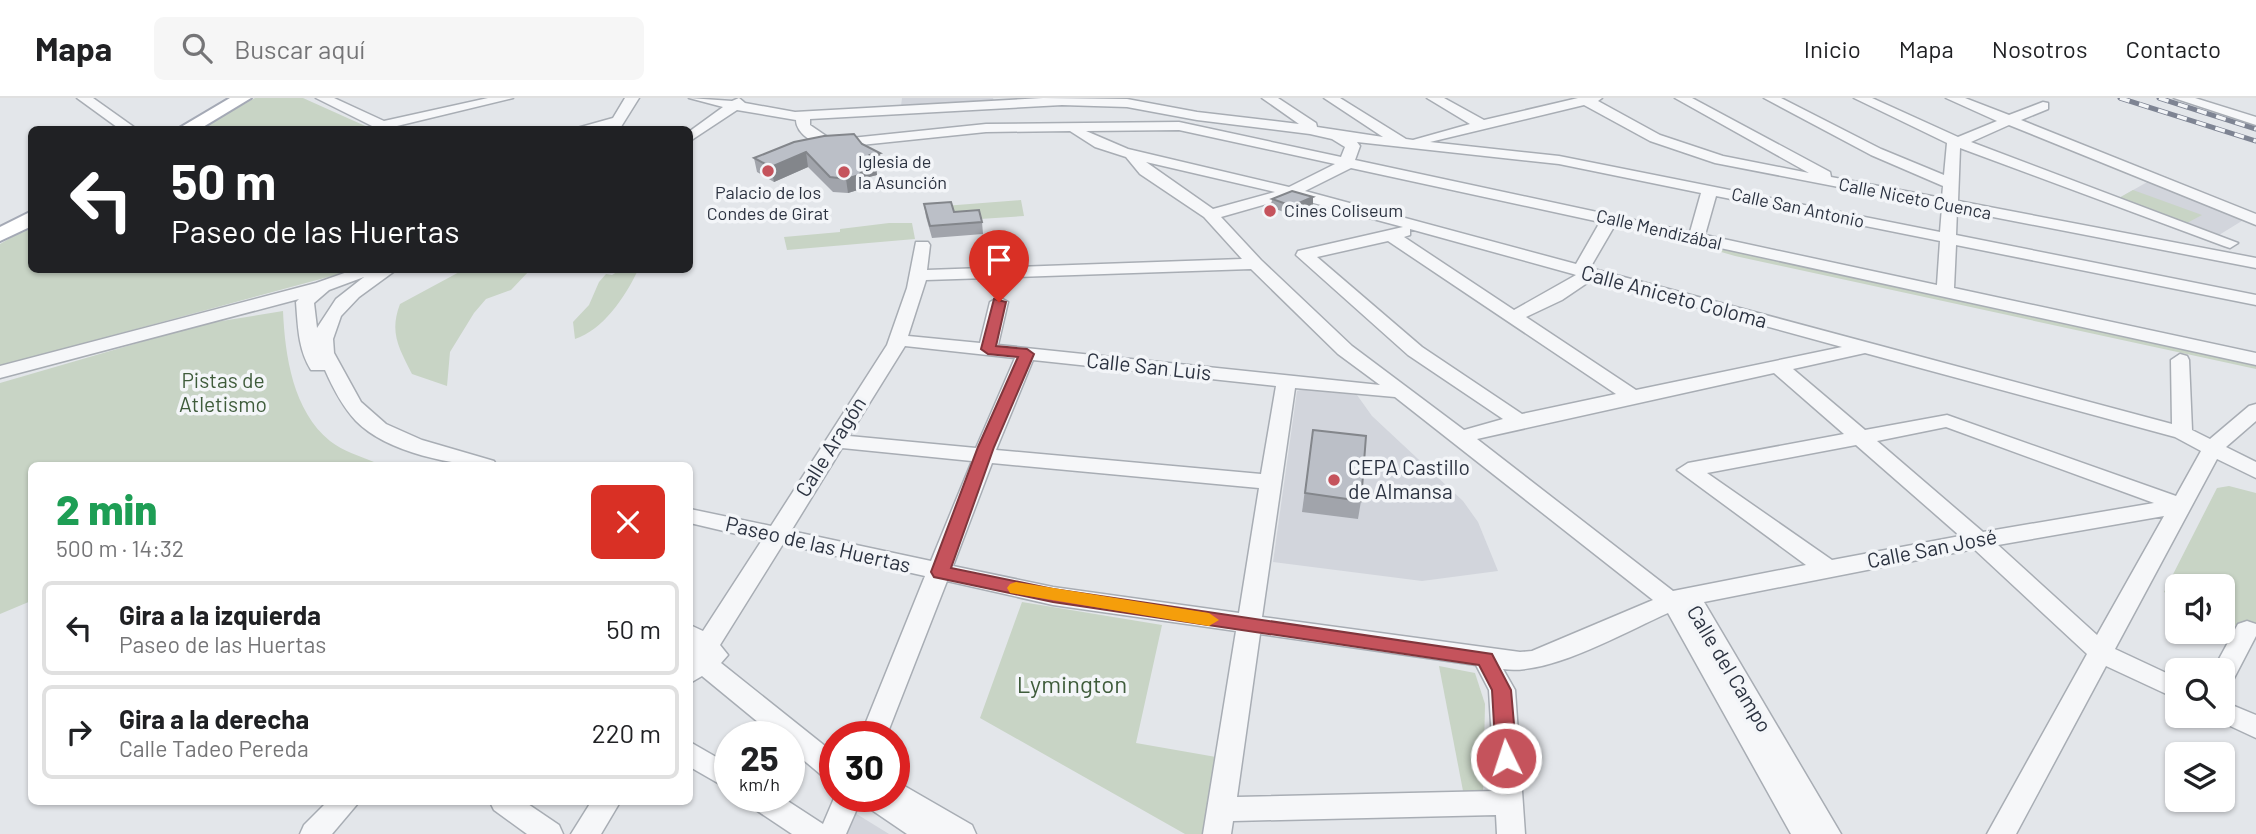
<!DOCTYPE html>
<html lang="es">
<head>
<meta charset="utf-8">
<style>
	:root { --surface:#fff; --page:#f6f6f6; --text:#202124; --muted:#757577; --line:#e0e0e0 }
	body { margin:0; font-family:Barlow,sans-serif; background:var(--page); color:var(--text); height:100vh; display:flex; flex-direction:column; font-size:26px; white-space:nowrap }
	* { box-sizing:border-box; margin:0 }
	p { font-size:23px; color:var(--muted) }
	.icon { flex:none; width:38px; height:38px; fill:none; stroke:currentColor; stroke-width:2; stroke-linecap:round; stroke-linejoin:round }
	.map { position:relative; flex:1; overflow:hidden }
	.panel { position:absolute; left:28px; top:364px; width:665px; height:343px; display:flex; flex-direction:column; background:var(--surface); border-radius:10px; box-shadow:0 2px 5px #0004 }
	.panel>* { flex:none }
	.hud { position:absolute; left:28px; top:28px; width:665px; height:147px; border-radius:10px; box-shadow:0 2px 5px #0004; background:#202124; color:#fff; overflow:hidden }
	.fabs { position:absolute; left:2165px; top:476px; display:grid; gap:14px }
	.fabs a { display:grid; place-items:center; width:70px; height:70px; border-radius:10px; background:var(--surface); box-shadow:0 2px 5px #0004; font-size:35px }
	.speed { position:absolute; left:714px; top:623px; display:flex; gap:14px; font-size:35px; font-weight:700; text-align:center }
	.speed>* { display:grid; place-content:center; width:91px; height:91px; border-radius:50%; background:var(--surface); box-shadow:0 2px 5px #0004; line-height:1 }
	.speed small { font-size:18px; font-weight:400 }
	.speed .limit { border:10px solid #d22; background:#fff; color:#111 }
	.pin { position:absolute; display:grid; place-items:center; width:60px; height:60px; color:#fff; margin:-72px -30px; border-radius:50% 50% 50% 0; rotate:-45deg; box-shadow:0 0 7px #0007 }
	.pin .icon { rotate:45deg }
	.me { position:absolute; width:77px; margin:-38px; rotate:356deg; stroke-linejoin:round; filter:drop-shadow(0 0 5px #0008) }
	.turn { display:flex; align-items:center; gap:24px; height:147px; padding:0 28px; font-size:32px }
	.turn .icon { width:91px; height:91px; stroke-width:2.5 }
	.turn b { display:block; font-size:49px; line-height:60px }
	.round { display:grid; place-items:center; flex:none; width:74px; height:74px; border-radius:10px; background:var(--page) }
	.overview { display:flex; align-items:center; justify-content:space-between; height:119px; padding:0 28px }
	h1 { font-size:42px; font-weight:800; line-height:52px; color:#1e9e55 }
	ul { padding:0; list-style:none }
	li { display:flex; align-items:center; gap:21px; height:94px; margin:0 14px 10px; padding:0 14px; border:4px solid var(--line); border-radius:10px }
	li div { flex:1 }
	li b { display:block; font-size:26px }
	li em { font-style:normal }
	header { display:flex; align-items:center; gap:42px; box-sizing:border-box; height:98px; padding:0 35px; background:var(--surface); border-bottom:2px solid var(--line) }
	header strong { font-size:33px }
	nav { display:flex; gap:38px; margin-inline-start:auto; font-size:24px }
	.search { width:490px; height:63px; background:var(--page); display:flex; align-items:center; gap:18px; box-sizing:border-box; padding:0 24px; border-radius:10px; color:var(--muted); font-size:26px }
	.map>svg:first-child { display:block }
	.built { fill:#d2d5dc }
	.green { fill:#c8d4c5 }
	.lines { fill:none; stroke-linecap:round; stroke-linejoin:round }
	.minor-casing { stroke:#a8adb4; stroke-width:3 }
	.major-casing { stroke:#a4a9b5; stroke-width:4 }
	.minor { fill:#f6f7f9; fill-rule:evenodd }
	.major { fill:#fff; fill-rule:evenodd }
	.rail-casing { stroke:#7e8493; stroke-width:5 }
	.rail { stroke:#f3f5f8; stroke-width:3.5; stroke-dasharray:10; stroke-linecap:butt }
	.wall { fill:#a1a4ab }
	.shaded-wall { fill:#83868b }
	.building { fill:#bbbfc7; stroke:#83868b; stroke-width:2 }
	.route { fill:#c5535c; stroke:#80363c; stroke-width:2 }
	.slow { fill:#f59e0b }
	.poi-dot { fill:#c5535c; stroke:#f3f5f8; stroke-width:2.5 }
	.labels { text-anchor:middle; stroke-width:7; stroke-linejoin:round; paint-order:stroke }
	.far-poi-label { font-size:18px; fill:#2c3341; stroke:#f3f5f8; text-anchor:start }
	.far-street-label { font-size:18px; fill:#2c3341; stroke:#f3f5f8 }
	.street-label { font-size:21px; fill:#2c3341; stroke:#f3f5f8 }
	.park-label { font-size:21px; fill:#3f5c3b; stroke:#f3f5f8 }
	.poi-label { font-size:21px; fill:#2c3341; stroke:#f3f5f8; text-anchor:start }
	.near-park-label { font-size:24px; fill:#3f5c3b; stroke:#f3f5f8 }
</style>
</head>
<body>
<header>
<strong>Mapa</strong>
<div class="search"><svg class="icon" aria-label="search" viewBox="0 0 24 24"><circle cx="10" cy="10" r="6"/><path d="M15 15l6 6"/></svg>Buscar aquí</div>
<nav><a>Inicio</a><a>Mapa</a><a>Nosotros</a><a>Contacto</a></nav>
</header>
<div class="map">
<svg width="2256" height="736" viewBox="0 0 2256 736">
	<rect width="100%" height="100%" fill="#e3e6ea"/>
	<g class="built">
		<polygon points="902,0 993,0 994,3 901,8"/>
		<polygon points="2149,83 2245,121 2219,137 2119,100"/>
		<polygon points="1303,291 1357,297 1372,318 1463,403 1478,424 1498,473 1422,483 1273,464 1297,293"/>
		<polygon points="855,715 889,736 847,736"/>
	</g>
	<g class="green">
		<polygon points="255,0 303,0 372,31 200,31"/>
		<polygon points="2133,92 2202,117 2187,125 2119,100"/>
		<polygon points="1021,102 1024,118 980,121 980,124 955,127 952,116 944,108"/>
		<polygon points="889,125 912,125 915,141 787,152 784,139 840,134 840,131"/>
		<polygon points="31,128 32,172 354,172 0,268 0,146"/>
		<polygon points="1696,141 2256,261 2256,271 1735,158 1704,149"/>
		<path d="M463 172H530L511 192 486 201 474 215 450 254 447 288 412 276C399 250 389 235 400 206Z"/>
		<path d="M620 172H646L637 174C625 199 603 232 575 241L573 224 589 207 599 184 606 176 612 177Z"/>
		<path d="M283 213C285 258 293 313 330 343 343 353 359 358 374 364L365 368H32L31 503 0 516V285L203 226Z"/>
		<polygon points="2229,388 2256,395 2256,537 2223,521 2222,488 2177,488 2177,501 2164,494 2217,390"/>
		<polygon points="1022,504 1162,527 1136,645 1216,659 1202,736 1185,736 980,620"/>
		<polygon points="1439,568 1475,575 1485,606 1483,698 1464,698"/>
	</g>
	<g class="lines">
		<g class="minor-casing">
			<g id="minor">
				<polygon points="77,0 93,0 138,32 121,32"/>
				<polygon points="316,0 334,0 384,23 488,0 513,0 397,28 400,32 380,32"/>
				<polygon points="625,0 639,0 619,32 570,32 613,20"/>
				<path d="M689 0 732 3 739 0 745 5 795 14 1043 0 1127 1 1197 14 1299 26 1262 0H1278L1316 25 1317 29 1383 39 1324 0H1340L1406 41 1413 42 1470 26 1427 0H1444L1484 22 1578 0H1602L1598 3 1660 37 1723 58 1809 75 1675 0H1692L1830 74 1831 79 1942 100 1943 88 1871 57 1764 0H1781L1881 51 1944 77 1947 45 1854 0H1872L1958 39 1997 23 1946 0H1965L2009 17 2043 4 2048 5V11L2021 22 2256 116V127L2009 27 1971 44 2238 145 2230 150 2224 148 1960 50 1958 103 2256 160V170L1957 112 1956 137 2256 197V207L1956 147 1954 190 2256 255V267L1615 127 1590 170 2172 326 2171 262 2180 256 2187 258 2189 262 2192 332 2210 341 2249 308 2256 306V323L2226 349 2256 364V380L2217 361 2115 551 2177 580V601L2106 568 2016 736H1987L2087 556 1974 451 1704 504 1841 736H1791L1668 515C1625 534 1549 578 1503 571L1515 592 1525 736H1497L1496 717 1233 723 1231 736H1203L1236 533 1053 507 947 483 886 639H860L925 478 783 446 720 547 728 557 721 565 835 656V683L825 680 789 650V639H776L702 578 690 585V527L703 533 762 442 690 425V411L771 428 887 247 907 190 916 144H928L930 147 927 172 1242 161 1204 119 1140 76 1126 59 1095 49 1070 33 986 34 832 50C819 49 796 37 796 22L737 12 690 43V33L723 9ZM1062 7 1127 9 1197 22 1310 36 1332 41 1345 49 1341 59 1179 24 986 26 832 42 810 27V21ZM1584 7 1650 43 1715 65 1942 109 1940 134 1559 58 1430 44ZM1179 32 1335 66 1289 89 1128 51 1086 33ZM1357 44 1559 66 1701 95 1690 134 1355 62 1360 48ZM1146 64 1275 94 1213 111ZM1351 70 1600 124 1576 166 1305 93ZM1716 98 1940 143 1937 187 1705 137ZM1291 99 1403 129 1298 153 1296 157 1408 257 1503 321 1464 332 1352 248 1261 162 1221 119ZM1410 131 1573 176 1576 177 1514 212 1404 139 1410 137ZM1388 143 1616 296 1522 316 1422 249 1317 159ZM1251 171 1338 256 1380 287 998 247 1008 204 999 199 990 204 980 245 908 238 926 182ZM1593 181 1842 249 1636 292 1526 219 1562 202ZM905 248 1015 260 976 350 849 338ZM1865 255 2175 339 2201 353 2176 398 1947 317 1865 332 1793 271ZM1033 262 1276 288 1261 376 996 352ZM1774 275 1844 336 1688 365 1677 372 1806 467 1673 493 1477 341ZM1295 290 1395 299 1653 502 1532 553 1520 554 1262 519ZM1946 329 2154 405 1983 434 1877 343ZM1856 347 1960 438 1832 462 1707 375ZM842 350 972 363 931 463 791 433ZM992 365 1259 390 1239 515 1053 489 953 468ZM2164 418 2097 537 1998 447ZM1260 536 1476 567 1489 592 1495 693 1237 699Z"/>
				<polygon points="2174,0 2195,0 2256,19 2256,27"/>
				<path d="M353 172H396L359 199 341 218 333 241 334 255 361 304 386 326 422 342 494 363 497 368C455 368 387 355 356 323 342 308 333 290 325 272H311C298 251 298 228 296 204L299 201 0 280V268L316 185ZM364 179 336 201 317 230 314 205 329 192Z"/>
				<polygon points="2247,523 2256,526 2256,538 2231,586 2222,589 2222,572 2213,572 2238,526"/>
				<polygon points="2222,603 2256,617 2256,640 2213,620 2211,618 2222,618"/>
				<polygon points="690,644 730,667 730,692 690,669"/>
				<polygon points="894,682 972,727 976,736 907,736 860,704 846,736 792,736 747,706 743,698 780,698 823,726 835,698 894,698"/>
				<polygon points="327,704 359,704 332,736 300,736 304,727"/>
				<polygon points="490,704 525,704 559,727 563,736 527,736 494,712"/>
				<polygon points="591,704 620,704 601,736 571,736"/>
			</g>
		</g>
		<g class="major-casing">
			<g id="major">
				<polygon points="230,0 251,0 198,32 176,32"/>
				<polygon points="32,113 32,128 0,143 0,129"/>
			</g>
		</g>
		<use href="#minor" class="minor"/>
		<use href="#major" class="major"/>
		<g class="rail-casing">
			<g id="rail">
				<polyline points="2120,0 2256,43"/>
				<polyline points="2159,0 2256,31"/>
			</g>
		</g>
		<use href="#rail" class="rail"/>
	</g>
	<g class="wall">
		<polygon points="862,46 882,69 876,70 877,77 865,80 866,85 861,91 848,95 833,94 808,69 774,84 757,74 754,60"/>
		<polygon points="1272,101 1313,108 1291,117 1271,109"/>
		<polygon points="924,106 982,124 983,136 932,140 926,119"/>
		<polygon points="1313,332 1361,403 1358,421 1302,414"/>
	</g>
	<g class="shaded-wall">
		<polygon points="806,54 808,69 774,84 771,69"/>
		<polygon points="880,55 882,69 876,70 877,77 865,80 866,85 861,91 848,95 846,81 870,57"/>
		<polygon points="1313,99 1313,108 1291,117 1292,108"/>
	</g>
	<g class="building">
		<polygon points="854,36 862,46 880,55 870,57 875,63 862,66 864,71 859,77 846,81 830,79 806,54 771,69 754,60 794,44 824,38"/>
		<polygon points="1292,93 1313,99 1292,108 1272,101"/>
		<polygon points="951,104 954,114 979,112 982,124 930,128 924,106"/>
		<polygon points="1313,332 1366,338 1361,403 1305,395"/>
	</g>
	<polygon class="route" points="994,201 1006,204 996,248 1027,251 1034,256 994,349 951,470 1053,491 1492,556 1511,592 1517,660 1514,666 1506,668 1499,666 1496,660 1492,592 1479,567 1053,504 934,479 931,474 978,349 1018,259 988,256 981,251"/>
	<polygon class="slow" points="1016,484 1209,515 1219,522 1209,528 1010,495 1007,490 1010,486"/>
	<g class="poi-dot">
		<circle cx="768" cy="73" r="7"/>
		<circle cx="844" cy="74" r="7"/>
		<circle cx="1270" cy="113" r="7"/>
		<circle cx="1334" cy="382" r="7"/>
	</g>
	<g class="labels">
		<g class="far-poi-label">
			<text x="858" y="70">Iglesia de<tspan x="858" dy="21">la Asunción</tspan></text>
			<text x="768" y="101" text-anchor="middle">Palacio de los<tspan x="768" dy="21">Condes de Girat</tspan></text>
			<text x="1284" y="119">Cines Coliseum</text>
		</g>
		<g class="far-street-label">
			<text transform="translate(1915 101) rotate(11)" y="6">Calle Niceto Cuenca</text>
			<text transform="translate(1798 110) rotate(12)" y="6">Calle San Antonio</text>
			<text transform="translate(1659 132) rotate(13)" y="6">Calle Mendizábal</text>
		</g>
		<g class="street-label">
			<text transform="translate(1674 199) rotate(15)" y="7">Calle Aniceto Coloma</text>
			<text transform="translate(1149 269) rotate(6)" y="7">Calle San Luis</text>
			<text transform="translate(831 349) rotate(-58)" y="7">Calle Aragón</text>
			<text transform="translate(818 447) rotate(13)" y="7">Paseo de las Huertas</text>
			<text transform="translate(1932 451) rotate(-11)" y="7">Calle San José</text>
			<text transform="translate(1729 571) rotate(59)" y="7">Calle del Campo</text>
		</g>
		<g class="park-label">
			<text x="223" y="290">Pistas de<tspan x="223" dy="24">Atletismo</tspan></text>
		</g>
		<g class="poi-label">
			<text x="1348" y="377">CEPA Castillo<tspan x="1348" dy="24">de Almansa</tspan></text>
		</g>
		<g class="near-park-label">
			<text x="1072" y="595">Lymington</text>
		</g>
	</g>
</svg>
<div class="fabs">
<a><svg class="icon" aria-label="sound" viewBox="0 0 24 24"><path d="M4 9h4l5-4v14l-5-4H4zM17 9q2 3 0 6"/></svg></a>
<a><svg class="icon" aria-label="search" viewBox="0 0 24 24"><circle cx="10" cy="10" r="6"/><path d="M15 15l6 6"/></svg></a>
<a><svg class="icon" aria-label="layers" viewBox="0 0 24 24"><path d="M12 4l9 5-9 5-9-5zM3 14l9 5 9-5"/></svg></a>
</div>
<div class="speed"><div>25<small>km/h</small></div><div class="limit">30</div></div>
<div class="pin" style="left:999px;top:204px;background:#d93025"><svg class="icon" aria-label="arrive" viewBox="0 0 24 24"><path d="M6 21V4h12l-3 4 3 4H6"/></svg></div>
<svg class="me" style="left:1506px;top:660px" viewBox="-20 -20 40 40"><circle r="17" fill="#c5535c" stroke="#fff" stroke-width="3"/><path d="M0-11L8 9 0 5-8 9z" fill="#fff"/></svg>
<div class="hud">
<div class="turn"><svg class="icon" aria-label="left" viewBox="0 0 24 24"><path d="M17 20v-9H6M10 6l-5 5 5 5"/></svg><div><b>50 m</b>Paseo de las Huertas</div></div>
</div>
<section class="panel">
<div class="overview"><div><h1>2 min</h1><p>500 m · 14:32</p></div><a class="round" style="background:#d93025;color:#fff"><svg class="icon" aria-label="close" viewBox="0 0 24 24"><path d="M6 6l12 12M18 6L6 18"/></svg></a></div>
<ul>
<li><svg class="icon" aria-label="left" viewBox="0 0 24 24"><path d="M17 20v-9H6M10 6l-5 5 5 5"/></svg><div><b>Gira a la izquierda</b><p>Paseo de las Huertas</p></div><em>50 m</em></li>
<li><svg class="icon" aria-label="right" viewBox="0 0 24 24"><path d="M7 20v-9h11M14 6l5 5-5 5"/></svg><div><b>Gira a la derecha</b><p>Calle Tadeo Pereda</p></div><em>220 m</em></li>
</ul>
</section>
</div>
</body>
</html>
